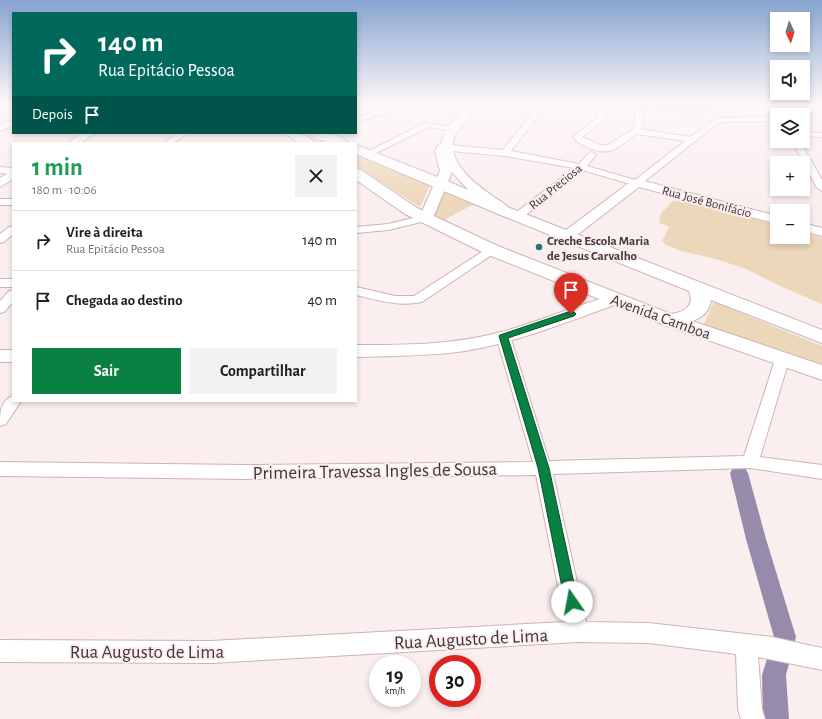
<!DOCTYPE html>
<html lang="pt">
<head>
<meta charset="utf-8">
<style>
	:root { --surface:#fff; --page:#f2f2f2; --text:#202124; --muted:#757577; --line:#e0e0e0; --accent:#0b8043 }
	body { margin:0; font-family:"Alegreya Sans",sans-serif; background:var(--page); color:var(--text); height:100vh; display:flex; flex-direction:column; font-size:15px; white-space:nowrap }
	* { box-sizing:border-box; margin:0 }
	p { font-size:13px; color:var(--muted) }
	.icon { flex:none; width:22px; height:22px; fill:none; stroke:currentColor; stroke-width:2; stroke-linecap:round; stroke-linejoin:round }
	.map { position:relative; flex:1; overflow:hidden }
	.drawer { position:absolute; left:12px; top:142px; width:345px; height:260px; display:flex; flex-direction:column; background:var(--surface); border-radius:0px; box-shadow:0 2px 6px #0003 }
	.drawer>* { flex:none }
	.top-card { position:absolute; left:12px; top:12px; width:345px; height:122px; border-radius:0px; box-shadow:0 2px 6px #0003; background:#00695c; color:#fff; overflow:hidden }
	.needle { width:26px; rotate:176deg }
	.fabs { position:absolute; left:770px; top:12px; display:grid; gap:8px }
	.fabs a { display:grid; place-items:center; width:40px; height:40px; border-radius:0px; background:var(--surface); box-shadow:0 2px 6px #0003; font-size:20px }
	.speed { position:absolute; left:369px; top:655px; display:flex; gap:8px; font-size:20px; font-weight:700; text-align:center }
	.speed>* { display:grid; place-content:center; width:52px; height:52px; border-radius:50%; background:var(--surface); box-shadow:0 2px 6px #0003; line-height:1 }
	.speed small { font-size:10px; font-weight:400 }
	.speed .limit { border:6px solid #d22; background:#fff; color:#111 }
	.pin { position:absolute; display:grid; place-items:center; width:34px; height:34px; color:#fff; margin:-41px -17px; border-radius:50% 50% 50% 0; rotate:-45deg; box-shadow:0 0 4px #0007 }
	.pin .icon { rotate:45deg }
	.me { position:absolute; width:44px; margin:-22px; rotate:348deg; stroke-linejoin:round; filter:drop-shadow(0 0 3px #0008) }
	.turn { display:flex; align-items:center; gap:14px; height:84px; padding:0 20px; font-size:18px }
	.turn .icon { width:52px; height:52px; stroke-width:2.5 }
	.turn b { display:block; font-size:28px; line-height:34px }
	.then { display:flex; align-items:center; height:38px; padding:0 20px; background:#0003; gap:8px; font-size:15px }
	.round { display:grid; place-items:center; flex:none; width:42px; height:42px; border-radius:0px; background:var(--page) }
	.head { display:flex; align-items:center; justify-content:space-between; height:68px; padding:0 20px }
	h1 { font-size:24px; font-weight:700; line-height:30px; color:#1e9e55 }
	.cta { display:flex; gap:8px; margin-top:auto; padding:8px 20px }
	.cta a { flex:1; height:46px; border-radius:0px; background:var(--accent); color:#fff; font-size:16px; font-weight:700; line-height:46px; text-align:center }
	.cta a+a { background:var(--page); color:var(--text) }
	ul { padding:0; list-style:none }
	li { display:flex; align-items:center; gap:12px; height:60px; padding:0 20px; border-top:1px solid var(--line) }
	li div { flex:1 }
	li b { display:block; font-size:15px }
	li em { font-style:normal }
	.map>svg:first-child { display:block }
	.green { fill:#edd7ba }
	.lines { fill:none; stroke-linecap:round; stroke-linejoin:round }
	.canal { fill:#978bac; fill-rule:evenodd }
	.minor-casing { stroke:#d0b1b6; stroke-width:2 }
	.tertiary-casing { stroke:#d0b1b6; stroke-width:2 }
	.secondary-casing { stroke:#d0b1b6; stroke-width:2 }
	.primary-casing { stroke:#d0b1b6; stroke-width:2 }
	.minor { fill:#fff; fill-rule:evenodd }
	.tertiary { fill:#fff; fill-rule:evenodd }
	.secondary { fill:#fff; fill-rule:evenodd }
	.primary { fill:#fff; fill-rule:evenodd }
	.route { fill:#0b8043; stroke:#07532c }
	.poi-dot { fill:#2a7479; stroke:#fbeeef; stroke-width:1.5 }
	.labels { text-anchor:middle; stroke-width:4; stroke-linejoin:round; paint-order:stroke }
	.far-street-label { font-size:13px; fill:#433739; stroke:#fbeeef }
	.far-poi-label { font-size:13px; font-weight:bold; fill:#433739; stroke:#fbeeef; text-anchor:start }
	.street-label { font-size:16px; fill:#433739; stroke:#fbeeef }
	.near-street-label { font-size:19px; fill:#433739; stroke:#fbeeef }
</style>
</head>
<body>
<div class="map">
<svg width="822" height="719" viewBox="0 0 822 719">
	<rect width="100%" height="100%" fill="#fbeeef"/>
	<g class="green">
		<polygon points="627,103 723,103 719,108 710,112 695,114 604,107 605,106"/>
		<polygon points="356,156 430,185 420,207 356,166"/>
		<polygon points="443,189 474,204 446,219 451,226 437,219 434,215"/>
		<polygon points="680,200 777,225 777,237 803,237 803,232 822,238 822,304 782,287 746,269 716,259 681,251 666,245 662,241 669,227 659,223 661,213 673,201"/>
		<polygon points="714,302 822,346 822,367 703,325"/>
	</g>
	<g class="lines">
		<polygon class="canal" points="739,466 745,468 748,473 766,539 796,637 786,675 789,719 763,719 762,675 774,637 746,539 730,473 733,468"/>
		<g class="minor-casing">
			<g id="minor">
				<polygon points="386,103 396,103 386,108 389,110 388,113 356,122 356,118 380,110 377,107"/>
				<path d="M540 103H548L511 151 579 164 589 153 592 152 596 155 587 166 635 180 685 141 636 134C629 139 621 146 613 150 602 155 579 146 573 137L596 119 600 107H603L607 109 602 122 582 137 600 145H608L632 130 635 124V112L639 110 643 112V124L640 129 690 137 717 118 777 117V121L719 122 640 185H634L582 170 522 218 518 219 513 216 514 214 574 168 505 156 440 150 436 147 440 144 503 150Z"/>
				<polygon points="780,103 788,103 797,115 789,115"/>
				<polygon points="793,103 800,103 809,112 805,117 798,115 801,112"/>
				<polygon points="425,123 448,126 452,128 448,130 429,127 370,156 364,156 363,154"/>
				<polygon points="803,132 822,133 822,137 803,136"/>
				<polygon points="178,133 188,133 174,143 164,143"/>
				<polygon points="792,141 800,141 822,180 822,191 817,188"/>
				<polygon points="0,167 13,168 13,174 0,173"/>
				<rect x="0" y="199" width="13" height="6"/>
				<polygon points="426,215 431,218 430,220 388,230 356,233 356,227 388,224"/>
				<polygon points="13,226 13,234 4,242 0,243 0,234 9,227"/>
				<path d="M492 247 496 248 498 250 496 252 422 302C399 307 378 300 356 295V287L395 296H414L488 248Z"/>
				<rect x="0" y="279" width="13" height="8"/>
				<polygon points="13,290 13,302 4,312 0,313 0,301 9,291"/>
				<polygon points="503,332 508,333 510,336 549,461 744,456 775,360 777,357 782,355 787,357 789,360 760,457 822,465 822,479 750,468 553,474 586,622 648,623 772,637 822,648 822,670 758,657 762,709 765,719 741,719 738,709 736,654 648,643 578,642 211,663 0,662 0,640 211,641 565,622 536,475 245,479 0,476 0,462 245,465 533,462 496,336 498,333"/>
				<path d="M13 396V401H21L6 424 0 426C0 414 0 400 13 396Z"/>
			</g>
		</g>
		<g class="tertiary-casing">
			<g id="tertiary">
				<polygon points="13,120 13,126 0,131 0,124"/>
				<polygon points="83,133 96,133 80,143 67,143"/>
				<polygon points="13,170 13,179 0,187 0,178"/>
				<polygon points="637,179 777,216 777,224 639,187 572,239 567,240 562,239 560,236 562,233 633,180"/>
				<polygon points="803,223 822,228 822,236 803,231"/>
				<path d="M614 295 620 297 622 300 620 303C569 321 519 342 465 351 429 356 392 356 356 357V345C404 345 454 345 501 332 539 322 576 305 614 295Z"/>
				<rect x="0" y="350" width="13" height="12"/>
			</g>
		</g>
		<g class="secondary-casing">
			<path id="secondary" d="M470 103H480L455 135C445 161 473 182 491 195 498 200 507 204 511 211L509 214 504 215 499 214 471 193 452 172 433 218 431 221 426 222 421 221 419 218 440 171 435 151 437 148 441 147C442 128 458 116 470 103Z"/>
		</g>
		<g class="primary-casing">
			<g id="primary">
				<path d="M284 133C295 133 307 133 315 143H299Z"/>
				<path d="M311 133C322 133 340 132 348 143 336 143 318 144 311 133Z"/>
				<path d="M356 145 445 180 510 208 822 330V343L711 300C710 311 702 318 692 321L822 365V380L662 324 486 254 405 214 356 180V169L361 170 417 208 498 246 671 314C685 312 695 306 689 291L498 214 356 154Z"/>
			</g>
		</g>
		<use href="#minor" class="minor"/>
		<use href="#tertiary" class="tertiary"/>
		<use href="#secondary" class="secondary"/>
		<use href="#primary" class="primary"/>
	</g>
	<linearGradient id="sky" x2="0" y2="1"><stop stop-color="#87a4d0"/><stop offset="0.51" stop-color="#fdf7f8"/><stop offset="1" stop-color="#fdf7f8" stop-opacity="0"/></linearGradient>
	<rect width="822" height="203" fill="url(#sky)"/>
	<polygon class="route" points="568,312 574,312 576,314 574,316 508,338 549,468 578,602 576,606 572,608 567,606 565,602 538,468 499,336 500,335"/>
	<circle class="poi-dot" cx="539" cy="247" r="4"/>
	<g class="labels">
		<g class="far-street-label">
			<text transform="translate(555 186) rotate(-39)" y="5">Rua Preciosa</text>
			<text transform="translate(707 201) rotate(15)" y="5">Rua José Bonifácio</text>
		</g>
		<g class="far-poi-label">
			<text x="547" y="245">Creche Escola Maria<tspan x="547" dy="15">de Jesus Carvalho</tspan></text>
		</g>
		<g class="street-label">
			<text transform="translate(661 316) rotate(20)" y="6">Avenida Camboa</text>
		</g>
		<g class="near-street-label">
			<text transform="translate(375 470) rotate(-1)" y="7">Primeira Travessa Ingles de Sousa</text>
			<text transform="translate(471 638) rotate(-3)" y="7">Rua Augusto de Lima</text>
			<text x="147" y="658">Rua Augusto de Lima</text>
		</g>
	</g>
</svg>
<div class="fabs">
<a><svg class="needle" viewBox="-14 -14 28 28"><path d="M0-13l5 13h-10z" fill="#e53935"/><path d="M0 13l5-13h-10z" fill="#757577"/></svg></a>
<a><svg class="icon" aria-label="sound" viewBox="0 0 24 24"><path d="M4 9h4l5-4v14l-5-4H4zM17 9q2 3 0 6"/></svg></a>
<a><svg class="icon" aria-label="layers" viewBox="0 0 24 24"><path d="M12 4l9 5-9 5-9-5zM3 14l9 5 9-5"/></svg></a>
<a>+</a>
<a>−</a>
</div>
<div class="speed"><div>19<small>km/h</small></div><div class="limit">30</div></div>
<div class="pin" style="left:571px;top:314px;background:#d93025"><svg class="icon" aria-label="arrive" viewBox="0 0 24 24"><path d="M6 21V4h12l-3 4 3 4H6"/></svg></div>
<svg class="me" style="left:572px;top:602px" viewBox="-20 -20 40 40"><circle r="19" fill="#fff"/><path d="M0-13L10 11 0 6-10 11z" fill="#0b8043"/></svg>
<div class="top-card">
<div class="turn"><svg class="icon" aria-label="right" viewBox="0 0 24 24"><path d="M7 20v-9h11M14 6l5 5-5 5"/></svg><div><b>140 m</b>Rua Epitácio Pessoa</div></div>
<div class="then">Depois<svg class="icon" aria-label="arrive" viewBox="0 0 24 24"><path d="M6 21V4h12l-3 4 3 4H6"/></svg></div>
</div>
<section class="drawer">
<div class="head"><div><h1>1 min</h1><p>180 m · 10:06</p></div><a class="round"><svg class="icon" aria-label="close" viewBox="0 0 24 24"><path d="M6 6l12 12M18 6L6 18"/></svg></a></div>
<ul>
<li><svg class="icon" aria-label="right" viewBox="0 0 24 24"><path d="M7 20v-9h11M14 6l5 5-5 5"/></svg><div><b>Vire à direita</b><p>Rua Epitácio Pessoa</p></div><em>140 m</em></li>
<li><svg class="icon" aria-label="arrive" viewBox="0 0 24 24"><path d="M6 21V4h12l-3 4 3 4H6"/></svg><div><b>Chegada ao destino</b></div><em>40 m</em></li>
</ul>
<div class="cta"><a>Sair</a><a>Compartilhar</a></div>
</section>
</div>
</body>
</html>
